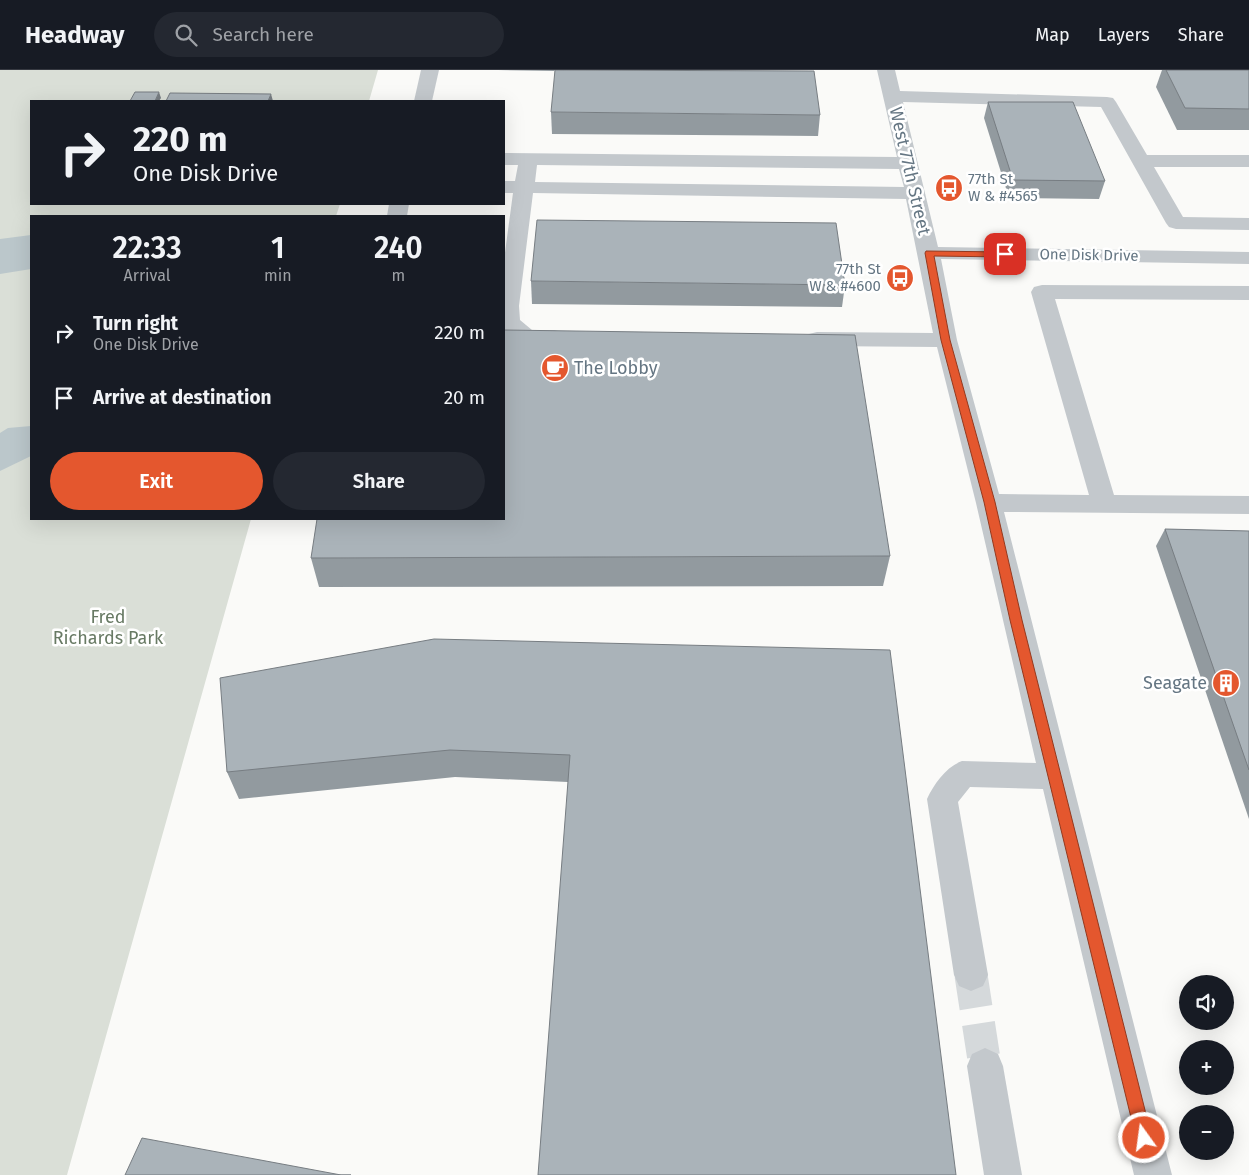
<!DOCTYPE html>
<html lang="en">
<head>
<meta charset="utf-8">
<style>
	:root { --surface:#171b24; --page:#242831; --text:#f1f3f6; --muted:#9ea1a6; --line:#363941; --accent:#e4572e }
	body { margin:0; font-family:"Fira Sans",sans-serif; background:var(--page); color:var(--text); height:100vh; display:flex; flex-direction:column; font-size:19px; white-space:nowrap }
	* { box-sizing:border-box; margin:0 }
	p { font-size:16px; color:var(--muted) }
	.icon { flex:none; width:28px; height:28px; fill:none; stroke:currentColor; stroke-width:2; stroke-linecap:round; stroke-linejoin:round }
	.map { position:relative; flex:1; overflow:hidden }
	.panel { position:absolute; left:30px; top:145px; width:475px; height:305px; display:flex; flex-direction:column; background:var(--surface); border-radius:0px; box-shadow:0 5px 20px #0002 }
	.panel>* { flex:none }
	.guide { position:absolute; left:30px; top:30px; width:475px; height:105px; border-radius:0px; box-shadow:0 5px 20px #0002; background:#171b24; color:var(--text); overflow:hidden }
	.tools { position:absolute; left:1179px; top:905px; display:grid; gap:10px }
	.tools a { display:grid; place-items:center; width:55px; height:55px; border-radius:50%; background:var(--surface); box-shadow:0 5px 20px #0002; font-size:25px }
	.pin { position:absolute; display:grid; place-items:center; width:42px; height:42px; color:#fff; margin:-21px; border-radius:10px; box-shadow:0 2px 8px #0006 }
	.me { position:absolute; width:55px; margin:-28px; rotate:346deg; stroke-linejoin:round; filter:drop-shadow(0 0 4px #0008) }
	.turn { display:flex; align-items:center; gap:18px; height:105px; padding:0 20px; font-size:22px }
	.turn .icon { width:65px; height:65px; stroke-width:2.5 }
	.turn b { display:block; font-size:35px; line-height:42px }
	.eta { display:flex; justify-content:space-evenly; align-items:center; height:85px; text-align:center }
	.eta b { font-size:30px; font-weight:600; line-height:35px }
	.primary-button { display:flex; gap:10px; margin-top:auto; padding:10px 20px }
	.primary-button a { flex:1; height:58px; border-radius:30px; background:var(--accent); color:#fff; font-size:20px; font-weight:600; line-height:58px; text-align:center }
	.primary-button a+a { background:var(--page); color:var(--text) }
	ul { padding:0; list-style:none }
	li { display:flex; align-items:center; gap:15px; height:65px; padding:0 20px }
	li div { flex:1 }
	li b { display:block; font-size:19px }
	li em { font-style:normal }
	header { display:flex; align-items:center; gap:30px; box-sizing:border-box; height:70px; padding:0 25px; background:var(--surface); border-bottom:1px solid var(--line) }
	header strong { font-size:24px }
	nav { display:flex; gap:28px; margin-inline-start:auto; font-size:18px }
	.search { width:350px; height:45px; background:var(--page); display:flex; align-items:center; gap:12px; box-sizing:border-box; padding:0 18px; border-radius:28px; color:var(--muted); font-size:19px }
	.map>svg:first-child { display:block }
	.green { fill:#dadfd7 }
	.water { fill:#bbc7cb }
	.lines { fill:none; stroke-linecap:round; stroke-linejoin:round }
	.minor-tunnel { stroke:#d5d9db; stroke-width:33; stroke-dasharray:33 16; stroke-linecap:butt }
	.minor { fill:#c3c8cc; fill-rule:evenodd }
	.wall { fill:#929a9f }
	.shaded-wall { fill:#777d82 }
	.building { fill:#aab3b9; stroke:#777d82 }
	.route { fill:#e4572e; stroke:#94391e }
	.labels { text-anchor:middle; stroke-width:5; stroke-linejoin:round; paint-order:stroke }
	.far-poi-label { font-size:15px; fill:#657683; stroke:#fff; text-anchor:start }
	.far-street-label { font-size:15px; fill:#657683; stroke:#fff }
	.street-label { font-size:18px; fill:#657683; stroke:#fff }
	.poi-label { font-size:18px; fill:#657683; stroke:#fff; text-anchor:start }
	.park-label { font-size:18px; fill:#687a64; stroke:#fff }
</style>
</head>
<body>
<header>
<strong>Headway</strong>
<div class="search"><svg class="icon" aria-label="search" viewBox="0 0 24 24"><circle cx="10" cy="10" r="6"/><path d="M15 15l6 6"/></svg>Search here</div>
<nav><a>Map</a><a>Layers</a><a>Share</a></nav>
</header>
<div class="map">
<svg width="1249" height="1105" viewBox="0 0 1249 1105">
	<rect width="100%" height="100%" fill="#fafaf8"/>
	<polygon class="green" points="0,0 378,0 369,31 31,31 31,134 340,134 336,146 31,146 31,449 251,449 67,1105 0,1105"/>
	<g class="water">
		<polygon points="31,165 31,199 0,204 0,169"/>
		<polygon points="31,356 31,386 0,401 0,363 8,358"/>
	</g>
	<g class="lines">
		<polyline class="minor-tunnel" points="971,905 985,996"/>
		<g class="minor">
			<polygon points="421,0 439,0 432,31 414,31"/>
			<path d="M877 0H895L900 21 1107 27 1113 28 1116 32 1147 85H1249V97H1154L1183 147 1249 148V160L1176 159 1169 157 1166 153 1101 37 903 32 938 177 1249 182V194L941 189 957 270 999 424 1089 425 1031 222 1034 217 1042 215 1249 216V230L1055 229 1114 425 1249 426V444L1004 442 1172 1105H1134L1043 719 970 717 958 732 988 905 983 916 971 921 959 916 954 905 927 729C934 714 946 697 962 691L1036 693 976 433 937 277 817 276 809 274 806 269 809 264 817 262 933 263 906 129 533 123 519 236 520 250 532 260H554L562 262 565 267 562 272C551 275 531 277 520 272 514 270 509 263 504 259V190L513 123H504V111H515L518 95H504V83L897 87ZM537 95 899 99 904 117 535 112Z"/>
			<polygon points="389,134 409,134 407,146 387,146"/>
			<polygon points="985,978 998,984 1003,996 1022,1105 984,1105 967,996 972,984"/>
		</g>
	</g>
	<g class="wall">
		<polygon points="498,0 555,0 554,1"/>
		<polygon points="1162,0 1249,0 1249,60 1177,60 1156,17"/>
		<polygon points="988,32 1105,111 1099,129 1009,128 984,48"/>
		<polygon points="551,42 820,45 818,66 552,64"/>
		<polygon points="531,211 845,215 842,237 532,234"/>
		<polygon points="1165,459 1249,461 1249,749 1156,476"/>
		<polygon points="890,486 883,516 319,517 311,488"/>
		<polygon points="890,580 568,712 455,707 239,729 227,702"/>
	</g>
	<g class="shaded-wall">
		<polygon points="159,22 161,28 159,31 155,31"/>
		<polygon points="271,24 273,31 268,31"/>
	</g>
	<g class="building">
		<polygon points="555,0 814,1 820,45 551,42"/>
		<polygon points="1166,0 1249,0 1249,39 1185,38"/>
		<polygon points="135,22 159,22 155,31 130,31"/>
		<polygon points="170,23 271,24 268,31 166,31"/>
		<polygon points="988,32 1073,32 1105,111 1013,110"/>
		<polygon points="537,150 836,153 845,215 531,211"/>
		<polygon points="504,260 855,265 890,486 311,488 317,449 504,449"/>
		<polygon points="1165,459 1249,461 1249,700"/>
		<polygon points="434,569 890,580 956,1105 538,1105 570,685 450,680 227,702 220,608"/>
		<polygon points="142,1068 341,1105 351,1105 125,1105"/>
	</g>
	<polygon class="route" points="926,181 1005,182 1009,184 1005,187 934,186 950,270 995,432 1022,550 1152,1068 1149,1074 1144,1076 1139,1074 1136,1068 1010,550 984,432 941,270 925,183"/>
	<defs>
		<g id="bus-disc" transform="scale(1.4375)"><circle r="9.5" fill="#e4572e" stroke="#fff"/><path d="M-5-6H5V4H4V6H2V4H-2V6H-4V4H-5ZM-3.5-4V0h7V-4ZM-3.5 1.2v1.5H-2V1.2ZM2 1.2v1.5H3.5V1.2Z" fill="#fff"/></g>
		<g id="cafe-disc" transform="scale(1.4375)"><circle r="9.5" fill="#e4572e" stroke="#fff"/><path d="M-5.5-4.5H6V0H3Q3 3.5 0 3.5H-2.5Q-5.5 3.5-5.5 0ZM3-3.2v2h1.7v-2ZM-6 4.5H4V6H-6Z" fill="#fff"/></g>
		<g id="building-disc" transform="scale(1.4375)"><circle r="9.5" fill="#e4572e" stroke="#fff"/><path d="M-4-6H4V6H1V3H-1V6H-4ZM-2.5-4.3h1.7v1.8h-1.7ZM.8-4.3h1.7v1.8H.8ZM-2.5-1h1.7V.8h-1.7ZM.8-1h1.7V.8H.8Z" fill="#fff"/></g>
	</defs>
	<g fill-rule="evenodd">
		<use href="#bus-disc" x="949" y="118"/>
		<use href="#bus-disc" x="900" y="208"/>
		<use href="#cafe-disc" x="555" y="298"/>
		<use href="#building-disc" x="1226" y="613"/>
	</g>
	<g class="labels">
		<g class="far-poi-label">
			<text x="968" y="114">77th St<tspan x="968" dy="17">W &amp; #4565</tspan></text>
			<text x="881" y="204" text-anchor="end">77th St<tspan x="881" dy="17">W &amp; #4600</tspan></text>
		</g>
		<g class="far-street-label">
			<text transform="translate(1089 185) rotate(1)" y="5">One Disk Drive</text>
		</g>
		<g class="street-label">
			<text transform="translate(910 101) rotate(77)" y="6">West 77th Street</text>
		</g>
		<g class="poi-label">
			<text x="574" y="304">The Lobby</text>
			<text x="1207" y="619" text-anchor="end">Seagate</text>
		</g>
		<g class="park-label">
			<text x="108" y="553">Fred<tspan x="108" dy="21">Richards Park</tspan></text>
		</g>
	</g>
</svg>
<div class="tools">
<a><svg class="icon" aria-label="sound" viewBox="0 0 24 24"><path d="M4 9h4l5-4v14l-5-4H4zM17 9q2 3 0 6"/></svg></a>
<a>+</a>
<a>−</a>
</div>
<div class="pin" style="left:1005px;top:184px;background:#d93025"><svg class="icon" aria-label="arrive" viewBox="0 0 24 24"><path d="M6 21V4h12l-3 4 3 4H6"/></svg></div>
<svg class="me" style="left:1144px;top:1068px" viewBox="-20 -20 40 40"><circle r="17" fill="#e4572e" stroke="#fff" stroke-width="3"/><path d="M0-11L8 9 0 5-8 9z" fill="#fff"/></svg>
<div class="guide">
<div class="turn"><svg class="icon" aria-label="right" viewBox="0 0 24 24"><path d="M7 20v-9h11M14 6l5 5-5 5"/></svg><div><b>220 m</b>One Disk Drive</div></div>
</div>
<section class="panel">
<div class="eta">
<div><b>22:33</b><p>Arrival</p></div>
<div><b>1</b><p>min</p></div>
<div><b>240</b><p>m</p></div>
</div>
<ul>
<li><svg class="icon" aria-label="right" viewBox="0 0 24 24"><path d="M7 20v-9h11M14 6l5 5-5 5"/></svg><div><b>Turn right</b><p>One Disk Drive</p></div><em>220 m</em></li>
<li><svg class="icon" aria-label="arrive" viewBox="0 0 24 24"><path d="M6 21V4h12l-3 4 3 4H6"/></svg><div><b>Arrive at destination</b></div><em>20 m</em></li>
</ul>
<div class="primary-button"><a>Exit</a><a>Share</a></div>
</section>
</div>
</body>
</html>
